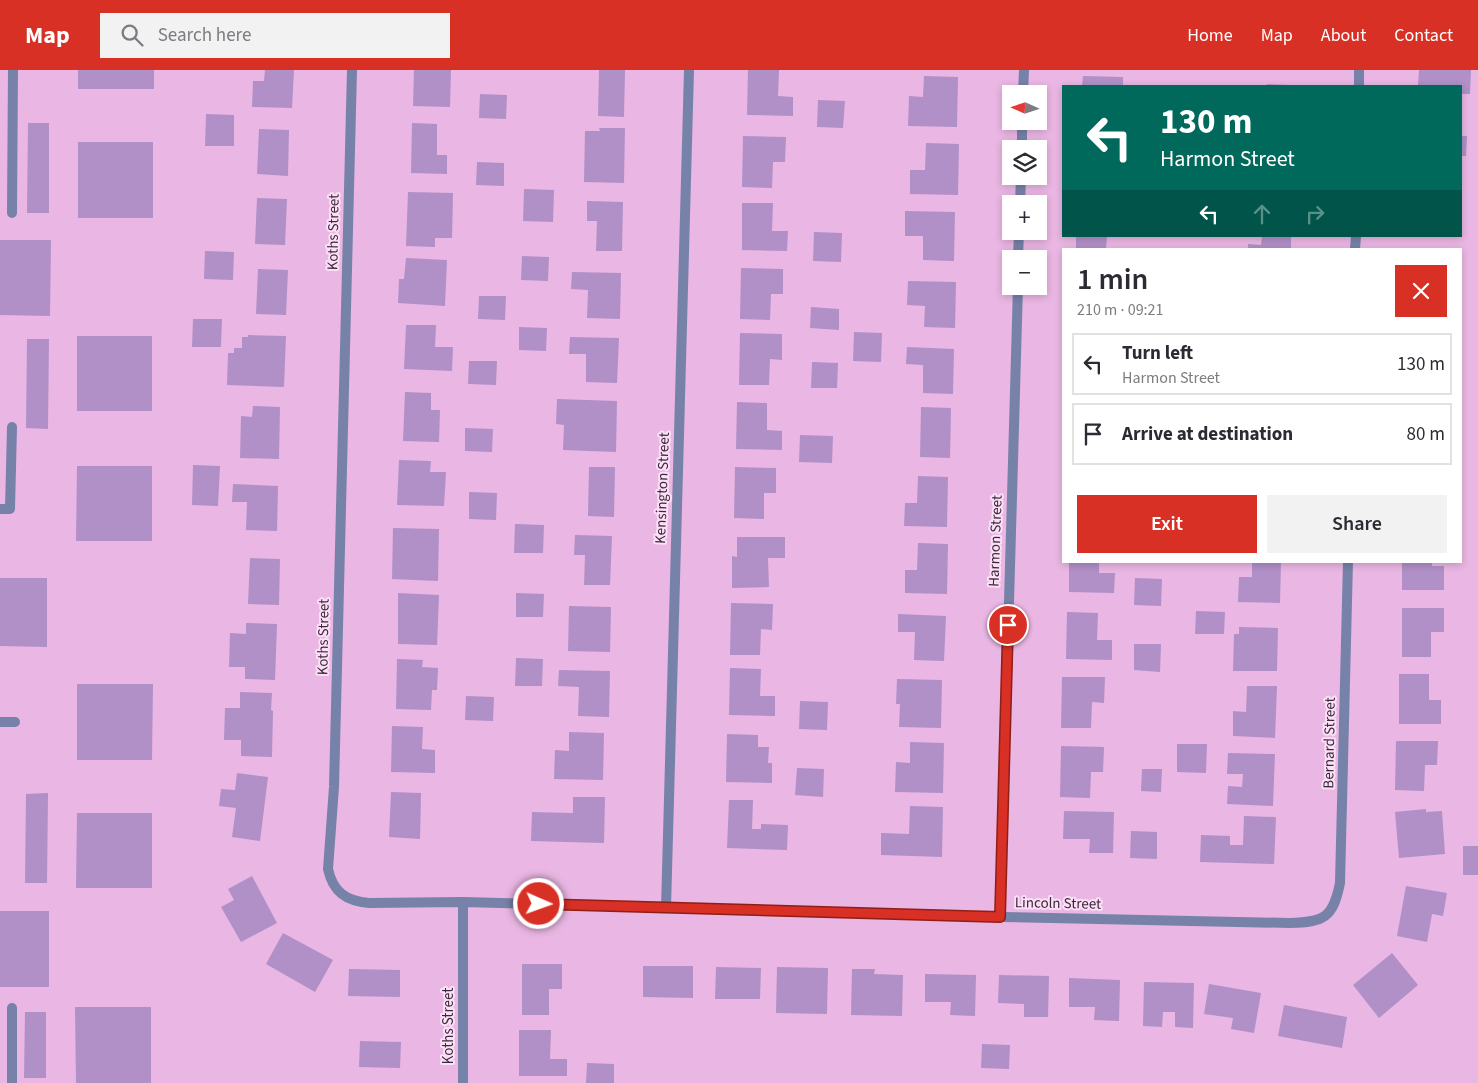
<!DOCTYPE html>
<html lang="en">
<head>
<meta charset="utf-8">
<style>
	:root { --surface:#fff; --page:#f2f2f3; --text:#2b2b33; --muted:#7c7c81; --line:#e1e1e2; --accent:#d93025 }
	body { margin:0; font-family:"Source Sans 3",sans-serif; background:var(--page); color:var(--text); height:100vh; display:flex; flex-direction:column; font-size:19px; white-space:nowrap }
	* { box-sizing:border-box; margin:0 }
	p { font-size:16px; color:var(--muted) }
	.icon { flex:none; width:28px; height:28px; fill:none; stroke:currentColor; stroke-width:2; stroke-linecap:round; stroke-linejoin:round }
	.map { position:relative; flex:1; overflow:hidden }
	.drawer { position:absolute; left:1062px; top:178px; width:400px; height:315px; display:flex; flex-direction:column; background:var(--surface); border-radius:0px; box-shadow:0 2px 8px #0003 }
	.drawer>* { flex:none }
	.hud { position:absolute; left:1062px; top:15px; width:400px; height:152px; border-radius:0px; box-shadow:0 2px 8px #0003; background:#00695c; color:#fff; overflow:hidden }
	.needle { width:32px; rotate:273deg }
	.buttons { position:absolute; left:1002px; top:15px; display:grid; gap:10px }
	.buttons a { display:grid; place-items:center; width:45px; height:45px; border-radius:0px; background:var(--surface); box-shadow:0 2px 8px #0003; font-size:25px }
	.pin { position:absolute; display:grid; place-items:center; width:42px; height:42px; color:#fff; margin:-21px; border:2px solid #fff; border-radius:50%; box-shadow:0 1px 5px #0007 }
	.me { position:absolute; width:55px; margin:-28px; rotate:92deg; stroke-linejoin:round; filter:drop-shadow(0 0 4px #0008) }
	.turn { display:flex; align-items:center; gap:18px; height:105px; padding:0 15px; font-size:22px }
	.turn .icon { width:65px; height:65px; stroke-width:2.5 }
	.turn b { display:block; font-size:35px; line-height:42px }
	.lanes { display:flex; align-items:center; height:48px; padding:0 15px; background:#0003; justify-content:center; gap:25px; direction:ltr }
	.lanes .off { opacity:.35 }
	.round { display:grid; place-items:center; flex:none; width:52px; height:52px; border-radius:0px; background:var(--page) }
	.headline { display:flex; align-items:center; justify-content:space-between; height:85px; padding:0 15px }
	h1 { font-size:30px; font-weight:600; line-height:38px }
	.cta { display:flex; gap:10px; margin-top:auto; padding:10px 15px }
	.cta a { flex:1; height:58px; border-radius:0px; background:var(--accent); color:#fff; font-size:20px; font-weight:600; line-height:58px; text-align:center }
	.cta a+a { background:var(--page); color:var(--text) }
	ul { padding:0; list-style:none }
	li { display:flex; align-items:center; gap:15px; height:62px; margin:0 10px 8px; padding:0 5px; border:2px solid var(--line); border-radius:0px }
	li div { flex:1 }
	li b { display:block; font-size:19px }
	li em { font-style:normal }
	header { display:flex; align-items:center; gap:30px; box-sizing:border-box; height:70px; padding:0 25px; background:var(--accent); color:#fff }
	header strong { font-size:24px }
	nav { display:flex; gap:28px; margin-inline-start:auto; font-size:18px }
	.search { width:350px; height:45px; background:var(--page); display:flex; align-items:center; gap:12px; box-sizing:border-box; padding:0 18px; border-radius:0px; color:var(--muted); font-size:19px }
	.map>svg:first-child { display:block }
	.building { fill:#b090c7 }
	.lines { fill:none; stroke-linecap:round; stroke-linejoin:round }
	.service { stroke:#7782a8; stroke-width:10 }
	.minor { stroke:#7782a8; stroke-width:10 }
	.route-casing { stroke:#8d1f18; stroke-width:12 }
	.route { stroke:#d93025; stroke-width:9 }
	.labels { text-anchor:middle; stroke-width:4; stroke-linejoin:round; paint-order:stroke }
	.street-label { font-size:15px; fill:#3c283a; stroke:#fce0f7 }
</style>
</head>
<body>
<header>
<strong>Map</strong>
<div class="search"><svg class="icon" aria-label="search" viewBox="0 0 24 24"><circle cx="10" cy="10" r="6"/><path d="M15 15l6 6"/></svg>Search here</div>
<nav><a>Home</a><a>Map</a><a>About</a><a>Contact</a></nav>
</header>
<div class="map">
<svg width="1478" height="1013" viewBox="0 0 1478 1013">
	<rect width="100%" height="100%" fill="#eab6e3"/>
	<g class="building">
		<rect x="78" y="0" width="76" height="19"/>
		<polygon points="265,0 294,0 292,38 252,37 253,11 264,11"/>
		<polygon points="414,0 451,0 450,37 413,36"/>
		<polygon points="599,0 625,0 624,47 598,46"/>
		<polygon points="748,0 779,0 778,26 793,27 793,46 747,45"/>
		<polygon points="1419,0 1471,0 1470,24 1461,24 1461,16 1418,16"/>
		<polygon points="924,6 958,7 957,57 908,56 909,26 923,27"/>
		<polygon points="1083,6 1123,7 1123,16 1082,16"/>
		<polygon points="1267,14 1290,15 1290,16 1267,16"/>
		<polygon points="480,24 507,25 506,49 479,48"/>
		<polygon points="818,30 845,31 843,58 817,57"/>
		<polygon points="206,44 234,45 234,76 205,76"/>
		<polygon points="28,53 49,53 49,143 27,143"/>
		<polygon points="412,53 437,54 437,85 447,85 447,104 411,103"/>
		<polygon points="599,58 625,58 624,113 584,112 585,61 600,61"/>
		<polygon points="259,59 289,60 288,106 257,104"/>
		<polygon points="743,66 786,67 785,92 773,92 772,118 742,117"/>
		<polygon points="1461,66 1467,66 1466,86 1461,86"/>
		<rect x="78" y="72" width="75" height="76"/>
		<polygon points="926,73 959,74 958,125 910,124 910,100 925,100"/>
		<polygon points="477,92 504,93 504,116 476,115"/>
		<polygon points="524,119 554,120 553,152 523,151"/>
		<polygon points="408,122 453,123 452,168 435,168 435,177 406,176"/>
		<polygon points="257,128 287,129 285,175 255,174"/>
		<polygon points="587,131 623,132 622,181 596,181 597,151 587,151"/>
		<polygon points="742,133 773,133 772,161 788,161 787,181 742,180"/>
		<polygon points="905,141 955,142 954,191 923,190 923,166 905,166"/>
		<polygon points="814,162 842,163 841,192 813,191"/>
		<polygon points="1076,166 1107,166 1106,179 1076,179"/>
		<polygon points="1262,166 1291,166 1291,179 1248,179 1248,174 1261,175"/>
		<polygon points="0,170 51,170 50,246 0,245"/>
		<polygon points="205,181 234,182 233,210 204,209"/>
		<polygon points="522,186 549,187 548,211 521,210"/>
		<polygon points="406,188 447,190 445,236 398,233 399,209 404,209"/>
		<polygon points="741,198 783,199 783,224 771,224 770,250 740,249"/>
		<polygon points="258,199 288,200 286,245 256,244"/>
		<polygon points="572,202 621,203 620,249 587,248 588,220 571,219"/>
		<polygon points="908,211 956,212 955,258 924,257 925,236 907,235"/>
		<polygon points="479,226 506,226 505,250 478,249"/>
		<polygon points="811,237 839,239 839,260 810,258"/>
		<polygon points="193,249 222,249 221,277 192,277"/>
		<polygon points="406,255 436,255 435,277 453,277 452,301 404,299"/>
		<polygon points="519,257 547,258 546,281 519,280"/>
		<polygon points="854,262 882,263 881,292 853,291"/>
		<polygon points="740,263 782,264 782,290 770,289 769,315 739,315"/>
		<polygon points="248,265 286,266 284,317 227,315 228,283 234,283 234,278 242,278 242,267 248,267"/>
		<rect x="77" y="266" width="75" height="75"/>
		<polygon points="570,267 619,268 617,313 586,312 586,284 569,284"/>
		<polygon points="27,269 49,269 48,359 26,358"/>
		<polygon points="907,277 954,279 953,324 923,323 923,295 906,294"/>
		<polygon points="469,291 497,291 496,315 468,314"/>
		<polygon points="812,292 838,293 837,318 811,318"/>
		<polygon points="405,322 431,323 431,340 440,340 439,372 403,371"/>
		<polygon points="557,329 617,331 616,382 563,380 564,355 556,354"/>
		<polygon points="737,332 767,333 767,360 782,361 782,380 736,379"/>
		<polygon points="253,336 280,337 279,389 240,388 241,346 252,347"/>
		<polygon points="921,337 951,338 950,388 920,387"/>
		<polygon points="465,358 493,359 492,382 465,381"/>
		<polygon points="800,365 833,366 832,393 799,392"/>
		<polygon points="399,390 431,391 430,402 446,402 444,436 397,435"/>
		<polygon points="193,395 220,396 218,436 192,435"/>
		<polygon points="77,396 152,396 152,471 76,471"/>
		<polygon points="589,397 615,397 614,447 588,446"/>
		<polygon points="735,397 776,398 776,423 764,423 764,449 734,448"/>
		<polygon points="918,406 948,407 947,457 904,456 905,433 917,433"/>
		<polygon points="233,414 278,416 277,461 246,460 247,432 232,432"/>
		<polygon points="469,422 497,423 496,450 469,449"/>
		<polygon points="515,454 544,455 543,483 514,483"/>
		<polygon points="393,458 439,459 438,511 392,509"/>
		<polygon points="575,465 612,466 610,515 584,515 585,485 574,485"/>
		<polygon points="737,467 785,467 785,488 768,488 769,517 732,518 732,486 737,487"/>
		<polygon points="918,473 948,474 947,524 905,523 905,500 917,500"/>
		<polygon points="250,488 280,489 279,535 248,534"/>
		<polygon points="1069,491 1099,491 1099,503 1115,503 1114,523 1069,522"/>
		<polygon points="1252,491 1281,491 1280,533 1238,532 1239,507 1252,507"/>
		<polygon points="1402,491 1432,491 1432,496 1444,496 1444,520 1402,520"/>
		<polygon points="0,508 47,508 47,577 0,576"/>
		<polygon points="1135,508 1162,509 1161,536 1134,535"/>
		<polygon points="398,523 439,525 437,575 398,574"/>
		<polygon points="516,523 544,524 543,547 516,547"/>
		<polygon points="731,533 773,534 772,560 761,559 760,585 730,585"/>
		<polygon points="569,536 611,537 610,582 568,581"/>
		<polygon points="1402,538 1444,538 1444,562 1431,562 1431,587 1402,587"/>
		<polygon points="1196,541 1225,542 1224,564 1195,564"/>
		<polygon points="1067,542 1098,543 1097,570 1112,570 1112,590 1066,589"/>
		<polygon points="898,544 946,546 944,591 914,590 915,562 898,562"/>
		<polygon points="246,553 277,554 275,610 245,609 245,597 229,597 230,563 246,564"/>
		<polygon points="1239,557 1278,558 1277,601 1233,601 1234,564 1239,564"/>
		<polygon points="1134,574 1161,574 1160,602 1134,600"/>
		<polygon points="516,588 543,589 542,616 515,616"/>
		<polygon points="397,589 423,590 422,597 438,598 437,620 432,620 431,640 396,639"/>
		<polygon points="730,598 761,599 760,626 775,626 775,646 729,645"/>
		<polygon points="559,600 610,601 609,647 578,646 579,617 558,616"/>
		<polygon points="1399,604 1429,604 1429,630 1441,630 1441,654 1399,654"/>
		<polygon points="1062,607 1105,607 1104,633 1092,632 1091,658 1061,658"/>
		<polygon points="897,609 942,610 941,658 899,657 900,634 896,634"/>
		<polygon points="77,614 153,614 152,690 77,690"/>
		<polygon points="1247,616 1277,616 1275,668 1233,666 1233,641 1246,642"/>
		<polygon points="240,622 272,623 271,640 273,641 272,687 241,686 241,670 224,670 225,638 240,638"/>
		<polygon points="466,626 494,627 493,651 465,650"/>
		<polygon points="800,631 828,632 827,660 799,659"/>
		<polygon points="392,656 423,657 422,679 435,680 435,703 391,702"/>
		<polygon points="569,662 604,663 603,710 554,709 555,680 569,681"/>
		<polygon points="727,664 758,665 758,677 769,677 768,693 772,693 772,713 726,712"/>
		<polygon points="1396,671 1438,671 1437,695 1425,695 1424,721 1395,720"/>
		<polygon points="910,672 944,673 943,723 895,722 896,692 910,693"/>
		<polygon points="1177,674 1207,674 1206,703 1177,702"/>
		<polygon points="1061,676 1104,677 1103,702 1091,702 1090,728 1060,727"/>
		<polygon points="1228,683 1275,684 1273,736 1227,734 1228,716 1242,717 1243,704 1227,704"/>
		<polygon points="797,698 824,699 823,727 795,725"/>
		<polygon points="1142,699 1162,699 1161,722 1141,721"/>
		<polygon points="237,703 268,707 260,771 232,767 236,738 219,736 221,719 235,720"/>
		<polygon points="391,722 421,723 420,769 389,767"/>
		<polygon points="48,723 47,813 25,813 26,724"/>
		<polygon points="573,727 605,727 604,773 531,771 532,742 573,743"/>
		<polygon points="729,730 753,730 752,759 761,759 761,754 788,755 787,780 727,778"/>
		<polygon points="910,736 943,737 942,787 881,785 881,763 909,764"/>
		<polygon points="1426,739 1426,742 1442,741 1445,784 1399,788 1395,742"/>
		<polygon points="1064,741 1114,742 1113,783 1089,783 1090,769 1063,769"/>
		<polygon points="77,743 152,743 152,818 76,818"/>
		<polygon points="1244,746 1276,747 1274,794 1200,792 1201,765 1230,766 1230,775 1243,775"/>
		<polygon points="1131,761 1157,762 1157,789 1130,788"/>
		<rect x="1463" y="776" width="15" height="29"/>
		<polygon points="252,806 277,853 241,872 221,837 234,830 228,819"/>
		<polygon points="1406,816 1447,823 1443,846 1432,844 1427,872 1397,866"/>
		<rect x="0" y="841" width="49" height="76"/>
		<polygon points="283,863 333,890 315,922 266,894"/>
		<polygon points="1392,883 1418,915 1379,948 1353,915"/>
		<polygon points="522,894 562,894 562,919 549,919 549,945 522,945"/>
		<polygon points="643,896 693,896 693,928 643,927"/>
		<polygon points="716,897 761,898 760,929 715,929"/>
		<polygon points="777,897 828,898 827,944 776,943"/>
		<polygon points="349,899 400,900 400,927 348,926"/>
		<polygon points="852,899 875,899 874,904 903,905 902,946 851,945"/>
		<polygon points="925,904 976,905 975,946 950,945 951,932 925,932"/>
		<polygon points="999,905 1049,906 1048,947 1024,947 1024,934 998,933"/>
		<polygon points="1069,908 1120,910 1119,951 1094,950 1095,937 1069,937"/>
		<polygon points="1144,912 1194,913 1193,958 1175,957 1175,942 1163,942 1162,957 1143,956"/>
		<polygon points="1209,914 1261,923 1254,963 1231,959 1233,948 1204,944"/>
		<polygon points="1284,935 1347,947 1342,978 1278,966"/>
		<polygon points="75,937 151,937 151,1013 76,1013"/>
		<polygon points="25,942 46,942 46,1008 24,1008"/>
		<polygon points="519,960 551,960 550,989 567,989 567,1006 519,1006"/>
		<polygon points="360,971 401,972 400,998 359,997"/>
		<polygon points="982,974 1010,975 1009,999 981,998"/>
		<polygon points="587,993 614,994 614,1013 586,1013"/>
	</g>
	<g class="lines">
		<g class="service">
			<polyline points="12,143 13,0"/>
			<polyline points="0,439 10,439 12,357"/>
			<polyline points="0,652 15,652"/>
			<polyline points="12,1013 12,938"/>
		</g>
		<g class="minor">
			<path d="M352 0 334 717 328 799C333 822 346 831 369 833L463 832 1000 847 1290 853C1324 852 1333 848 1340 813L1348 491"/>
			<polyline points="1359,16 1359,0"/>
			<polyline points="1023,24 1024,0"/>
			<polyline points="1022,79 1022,51"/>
			<polyline points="1020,134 1021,106"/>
			<polyline points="1355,179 1356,166"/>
			<polyline points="1018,189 1019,161"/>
			<polyline points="666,838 689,0"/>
			<polyline points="1000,847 1018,216"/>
			<polyline points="463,1013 463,832"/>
		</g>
	</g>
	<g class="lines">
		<g class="route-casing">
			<polyline id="route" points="539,834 1000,847 1008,555"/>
		</g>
		<use href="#route" class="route"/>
	</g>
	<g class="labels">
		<g class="street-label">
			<text transform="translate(333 162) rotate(-89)" y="5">Koths Street</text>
			<text transform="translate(662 418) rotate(-88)" y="5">Kensington Street</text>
			<text transform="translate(995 471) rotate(-88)" y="5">Harmon Street</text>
			<text transform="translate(323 567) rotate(-89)" y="5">Koths Street</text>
			<text transform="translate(1329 673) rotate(-89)" y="5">Bernard Street</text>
			<text transform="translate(1058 833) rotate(1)" y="5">Lincoln Street</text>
			<text transform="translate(448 956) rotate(-90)" y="5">Koths Street</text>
		</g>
	</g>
</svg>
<div class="buttons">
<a><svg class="needle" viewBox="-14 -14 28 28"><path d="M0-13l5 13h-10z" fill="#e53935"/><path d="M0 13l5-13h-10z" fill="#7c7c81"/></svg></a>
<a><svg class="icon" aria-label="layers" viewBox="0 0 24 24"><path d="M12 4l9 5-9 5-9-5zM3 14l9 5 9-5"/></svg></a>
<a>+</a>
<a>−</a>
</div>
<div class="pin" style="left:1008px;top:555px;background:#d93025"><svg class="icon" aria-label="arrive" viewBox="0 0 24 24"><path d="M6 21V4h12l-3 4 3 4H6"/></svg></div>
<svg class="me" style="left:539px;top:834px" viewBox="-20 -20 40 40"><circle r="17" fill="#d93025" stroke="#fff" stroke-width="3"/><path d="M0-11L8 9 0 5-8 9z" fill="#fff"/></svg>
<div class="hud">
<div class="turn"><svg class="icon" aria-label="left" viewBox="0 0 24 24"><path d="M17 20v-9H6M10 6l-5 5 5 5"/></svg><div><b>130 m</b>Harmon Street</div></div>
<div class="lanes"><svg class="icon" aria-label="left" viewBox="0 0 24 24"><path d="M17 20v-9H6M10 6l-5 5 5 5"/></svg><svg class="icon off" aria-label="ahead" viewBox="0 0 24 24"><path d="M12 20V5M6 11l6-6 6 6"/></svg><svg class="icon off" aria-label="right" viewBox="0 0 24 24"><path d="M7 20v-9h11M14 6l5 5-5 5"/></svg></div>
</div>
<section class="drawer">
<div class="headline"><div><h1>1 min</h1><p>210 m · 09:21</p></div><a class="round" style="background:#d93025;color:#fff"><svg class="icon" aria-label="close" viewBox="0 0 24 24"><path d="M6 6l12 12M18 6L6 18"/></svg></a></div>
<ul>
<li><svg class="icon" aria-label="left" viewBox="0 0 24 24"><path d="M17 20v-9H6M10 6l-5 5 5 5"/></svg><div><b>Turn left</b><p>Harmon Street</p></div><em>130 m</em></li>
<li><svg class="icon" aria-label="arrive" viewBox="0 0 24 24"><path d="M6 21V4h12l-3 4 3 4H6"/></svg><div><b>Arrive at destination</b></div><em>80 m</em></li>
</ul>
<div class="cta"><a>Exit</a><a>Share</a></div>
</section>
</div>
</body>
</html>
